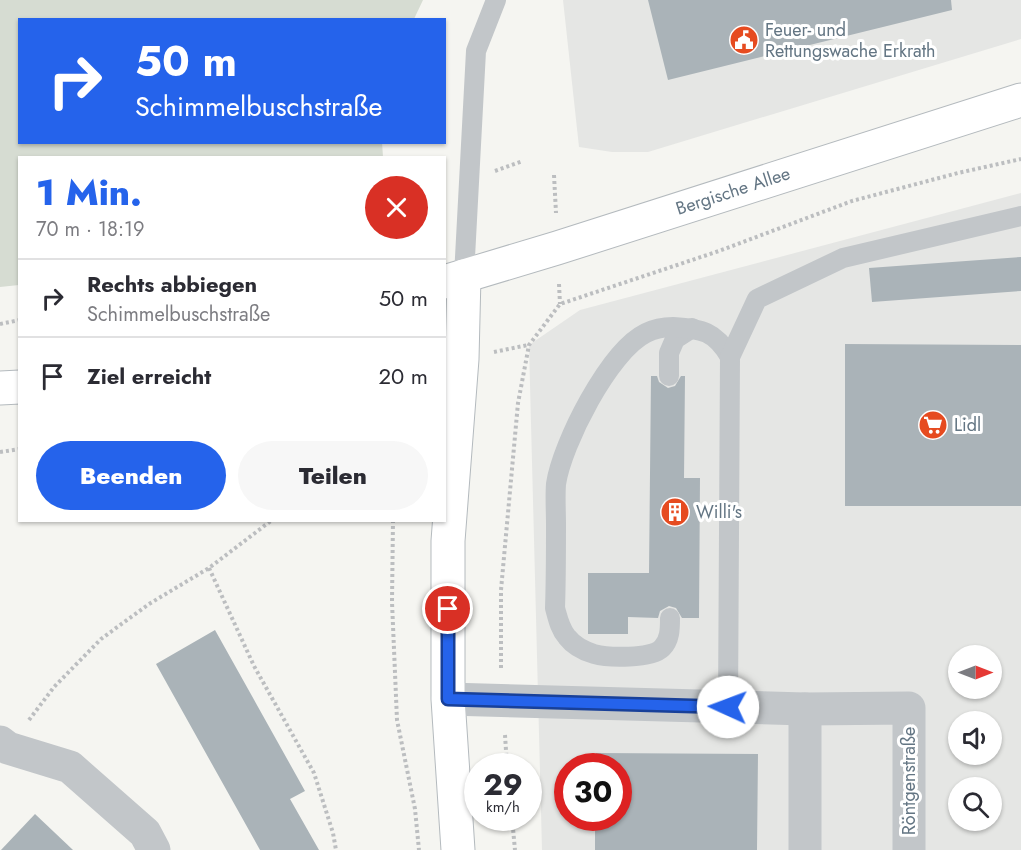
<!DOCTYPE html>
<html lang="de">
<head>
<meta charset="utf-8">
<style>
	:root { --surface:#fff; --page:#f7f7f7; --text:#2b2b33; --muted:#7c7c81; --line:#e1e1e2; --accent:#2563eb }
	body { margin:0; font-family:Jost,sans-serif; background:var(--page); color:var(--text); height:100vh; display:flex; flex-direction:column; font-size:22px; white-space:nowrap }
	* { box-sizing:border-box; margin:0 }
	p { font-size:20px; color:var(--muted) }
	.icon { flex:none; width:33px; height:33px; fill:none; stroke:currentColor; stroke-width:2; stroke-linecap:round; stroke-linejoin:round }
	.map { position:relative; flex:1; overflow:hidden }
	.side { position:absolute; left:18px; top:156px; width:428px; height:366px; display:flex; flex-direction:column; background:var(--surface); border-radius:0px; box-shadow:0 2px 4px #0004 }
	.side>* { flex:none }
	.hud { position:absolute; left:18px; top:18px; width:428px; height:126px; border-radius:0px; box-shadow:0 2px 4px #0004; background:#2563eb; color:#fff; overflow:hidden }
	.needle { width:39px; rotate:90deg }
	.tools { position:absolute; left:948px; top:645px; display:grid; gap:12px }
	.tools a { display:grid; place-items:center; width:54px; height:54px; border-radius:50%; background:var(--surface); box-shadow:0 2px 4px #0004; font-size:30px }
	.speed { position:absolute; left:464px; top:753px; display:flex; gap:12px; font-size:30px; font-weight:700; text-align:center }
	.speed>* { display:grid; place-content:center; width:78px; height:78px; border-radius:50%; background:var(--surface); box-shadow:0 2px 4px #0004; line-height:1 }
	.speed small { font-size:15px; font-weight:400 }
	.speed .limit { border:9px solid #d22; background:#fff; color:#111 }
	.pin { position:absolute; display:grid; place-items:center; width:51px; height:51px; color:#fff; margin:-26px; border:3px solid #fff; border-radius:50%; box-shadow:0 2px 6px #0007 }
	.me { position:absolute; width:66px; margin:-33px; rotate:272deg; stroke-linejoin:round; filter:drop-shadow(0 0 4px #0008) }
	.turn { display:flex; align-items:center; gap:21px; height:126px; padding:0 18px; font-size:27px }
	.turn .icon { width:78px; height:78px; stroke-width:2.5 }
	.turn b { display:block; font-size:42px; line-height:51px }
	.round { display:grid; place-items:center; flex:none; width:63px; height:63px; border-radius:32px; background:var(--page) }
	.head { display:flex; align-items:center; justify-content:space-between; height:102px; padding:0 18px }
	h1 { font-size:36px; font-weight:800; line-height:45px; color:var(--accent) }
	.cta { display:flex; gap:12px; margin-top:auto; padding:12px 18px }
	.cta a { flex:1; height:69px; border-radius:36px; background:var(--accent); color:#fff; font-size:24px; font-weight:800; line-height:69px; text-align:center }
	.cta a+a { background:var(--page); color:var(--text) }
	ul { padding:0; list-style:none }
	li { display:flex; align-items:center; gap:18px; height:78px; padding:0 18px; border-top:2px solid var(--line) }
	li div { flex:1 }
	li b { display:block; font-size:22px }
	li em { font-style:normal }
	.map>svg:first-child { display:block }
	.built { fill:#e5e6e4; fill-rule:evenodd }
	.green { fill:#d6dcd2 }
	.building { fill:#aab3b8 }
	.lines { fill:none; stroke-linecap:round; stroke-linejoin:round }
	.secondary-casing { stroke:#b4babe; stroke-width:35 }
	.path { stroke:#bcbec0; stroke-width:4; stroke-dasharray:3 3; stroke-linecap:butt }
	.lane { stroke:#c2c6c9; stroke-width:20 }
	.street { stroke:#c2c6c9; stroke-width:33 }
	.secondary { stroke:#fff; stroke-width:33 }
	.route-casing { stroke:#184099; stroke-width:15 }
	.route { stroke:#2563eb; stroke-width:10 }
	.labels { text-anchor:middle; stroke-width:6; stroke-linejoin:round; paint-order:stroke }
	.poi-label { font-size:18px; fill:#637583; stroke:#fff; text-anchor:start }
	.street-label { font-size:18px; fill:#637583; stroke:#fff }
</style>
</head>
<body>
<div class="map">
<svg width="1021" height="850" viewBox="0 0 1021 850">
	<rect width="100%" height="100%" fill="#f5f5f1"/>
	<g class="built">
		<polygon points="563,0 1021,0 1021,39 648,152 612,152 579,147"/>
		<path d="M1021 193V850H542L529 345 580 310ZM958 656H992V688H958ZM958 722H992V754H958ZM567 766H618V818H567ZM958 788H992V820H958Z"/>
	</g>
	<polygon class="green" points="0,0 423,0 414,19 20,20 20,142 382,142 383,157 20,158 19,285 0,287"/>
	<g class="building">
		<polygon points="648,0 951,0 952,10 668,80"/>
		<polygon points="1021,257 1021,291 872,302 869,268"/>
		<polygon points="845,344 1021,345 1021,506 845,506"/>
		<polygon points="651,376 657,376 659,382 668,388 675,386 681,376 685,376 684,478 700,478 699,618 682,618 676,608 669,606 660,611 658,618 628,617 628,634 588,634 588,573 649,573"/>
		<polygon points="215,630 305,791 290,799 319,850 260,850 156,664"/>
		<polygon points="596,753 758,754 757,850 595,850 595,818 618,818 618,766 596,766"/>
		<polygon points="35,814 73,850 1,850"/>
	</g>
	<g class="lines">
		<g class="secondary-casing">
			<g id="secondary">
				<polyline points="444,282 557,248 1021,100"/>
				<polyline points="0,388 20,387"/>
				<polyline points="458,850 448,699 448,541 462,359 464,276"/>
			</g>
		</g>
		<g class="path">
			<polyline points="495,171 523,161"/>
			<polyline points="554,175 556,213"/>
			<polyline points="559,284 560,304"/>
			<polyline points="0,324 20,320"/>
			<polyline points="494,352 528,345"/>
			<polyline points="0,452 20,449"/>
			<polyline points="393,520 392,602 397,720 415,809 419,850"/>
			<polyline points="209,568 254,666 314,773 333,833 336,850"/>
			<polyline points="501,668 501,590 518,403 529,345 560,304 719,251 852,201 958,173 1021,159"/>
			<polyline points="29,720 54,687 101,639 149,604 209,568 272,520"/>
			<polyline points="505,735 507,766"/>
			<polyline points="512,818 515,850"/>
		</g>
		<g class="lane">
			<polyline points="464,276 476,51 496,0"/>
			<polyline points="669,376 669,353 675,339 692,328"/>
			<path d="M670 618C670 629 670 640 662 648 651 659 608 658 594 654 584 651 574 646 567 637 560 629 558 619 555 608 556 580 556 553 556 525 556 511 555 497 556 484 562 444 609 351 646 333 654 329 665 327 673 327 702 329 715 331 730 357"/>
			<polyline points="728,707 730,357 757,299 843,258 1021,216"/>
		</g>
		<g class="street">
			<polyline points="448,699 805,709 909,708 909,850"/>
			<polyline points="805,709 805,850"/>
			<polyline points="0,742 8,748 70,767 145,833 154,850"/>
		</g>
		<use href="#secondary" class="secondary"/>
	</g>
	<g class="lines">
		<g class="route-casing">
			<polyline id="route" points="448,609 448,699 728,707"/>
		</g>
		<use href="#route" class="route"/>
	</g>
	<defs>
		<g id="civic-disc" transform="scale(1.5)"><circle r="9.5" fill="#e64b20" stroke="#fff"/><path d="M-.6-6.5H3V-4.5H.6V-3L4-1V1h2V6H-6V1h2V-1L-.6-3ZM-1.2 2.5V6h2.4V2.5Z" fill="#fff"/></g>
		<g id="supermarket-disc" transform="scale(1.5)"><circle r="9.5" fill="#e64b20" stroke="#fff"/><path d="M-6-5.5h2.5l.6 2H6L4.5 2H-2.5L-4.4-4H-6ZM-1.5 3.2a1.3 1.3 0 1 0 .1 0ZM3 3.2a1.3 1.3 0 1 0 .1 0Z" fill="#fff"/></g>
		<g id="building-disc" transform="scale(1.5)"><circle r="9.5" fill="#e64b20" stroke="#fff"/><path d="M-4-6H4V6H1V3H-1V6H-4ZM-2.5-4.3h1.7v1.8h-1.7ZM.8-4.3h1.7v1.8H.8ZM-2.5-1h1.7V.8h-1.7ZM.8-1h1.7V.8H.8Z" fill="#fff"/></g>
	</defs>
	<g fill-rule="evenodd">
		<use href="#civic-disc" x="744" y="40"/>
		<use href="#supermarket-disc" x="933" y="425"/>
		<use href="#building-disc" x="675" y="512"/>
	</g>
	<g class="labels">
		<g class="poi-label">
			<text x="765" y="36">Feuer- und<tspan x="765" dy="21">Rettungswache Erkrath</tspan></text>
			<text x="954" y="431">Lidl</text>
			<text x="696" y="518">Willi's</text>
		</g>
		<g class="street-label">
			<text transform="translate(733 191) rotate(-18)" y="6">Bergische Allee</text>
			<text transform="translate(909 781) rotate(-90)" y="6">Röntgenstraße</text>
		</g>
	</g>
</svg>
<div class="tools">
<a><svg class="needle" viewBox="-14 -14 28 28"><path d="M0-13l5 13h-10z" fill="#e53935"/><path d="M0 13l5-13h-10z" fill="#7c7c81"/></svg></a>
<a><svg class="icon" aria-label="sound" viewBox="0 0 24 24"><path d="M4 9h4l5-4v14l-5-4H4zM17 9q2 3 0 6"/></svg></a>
<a><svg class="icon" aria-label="search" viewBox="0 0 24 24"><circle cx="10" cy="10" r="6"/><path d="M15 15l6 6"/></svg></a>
</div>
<div class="speed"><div>29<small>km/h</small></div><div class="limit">30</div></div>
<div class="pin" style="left:448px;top:609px;background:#d93025"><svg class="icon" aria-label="arrive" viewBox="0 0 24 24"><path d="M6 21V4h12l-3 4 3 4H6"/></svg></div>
<svg class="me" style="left:728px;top:707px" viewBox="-20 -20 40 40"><circle r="19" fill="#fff"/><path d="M0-13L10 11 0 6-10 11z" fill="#2563eb"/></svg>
<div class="hud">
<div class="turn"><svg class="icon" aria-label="right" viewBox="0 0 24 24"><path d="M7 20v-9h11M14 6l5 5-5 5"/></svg><div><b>50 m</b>Schimmelbuschstraße</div></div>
</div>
<section class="side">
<div class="head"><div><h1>1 Min.</h1><p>70 m · 18:19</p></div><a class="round" style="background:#d93025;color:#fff"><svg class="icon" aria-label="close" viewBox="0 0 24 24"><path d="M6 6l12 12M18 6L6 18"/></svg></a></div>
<ul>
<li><svg class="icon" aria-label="right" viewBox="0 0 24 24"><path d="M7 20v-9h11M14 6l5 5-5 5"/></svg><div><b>Rechts abbiegen</b><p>Schimmelbuschstraße</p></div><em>50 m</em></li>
<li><svg class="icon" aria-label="arrive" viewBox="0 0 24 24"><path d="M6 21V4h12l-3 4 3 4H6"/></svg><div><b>Ziel erreicht</b></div><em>20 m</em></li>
</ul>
<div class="cta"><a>Beenden</a><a>Teilen</a></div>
</section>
</div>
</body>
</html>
